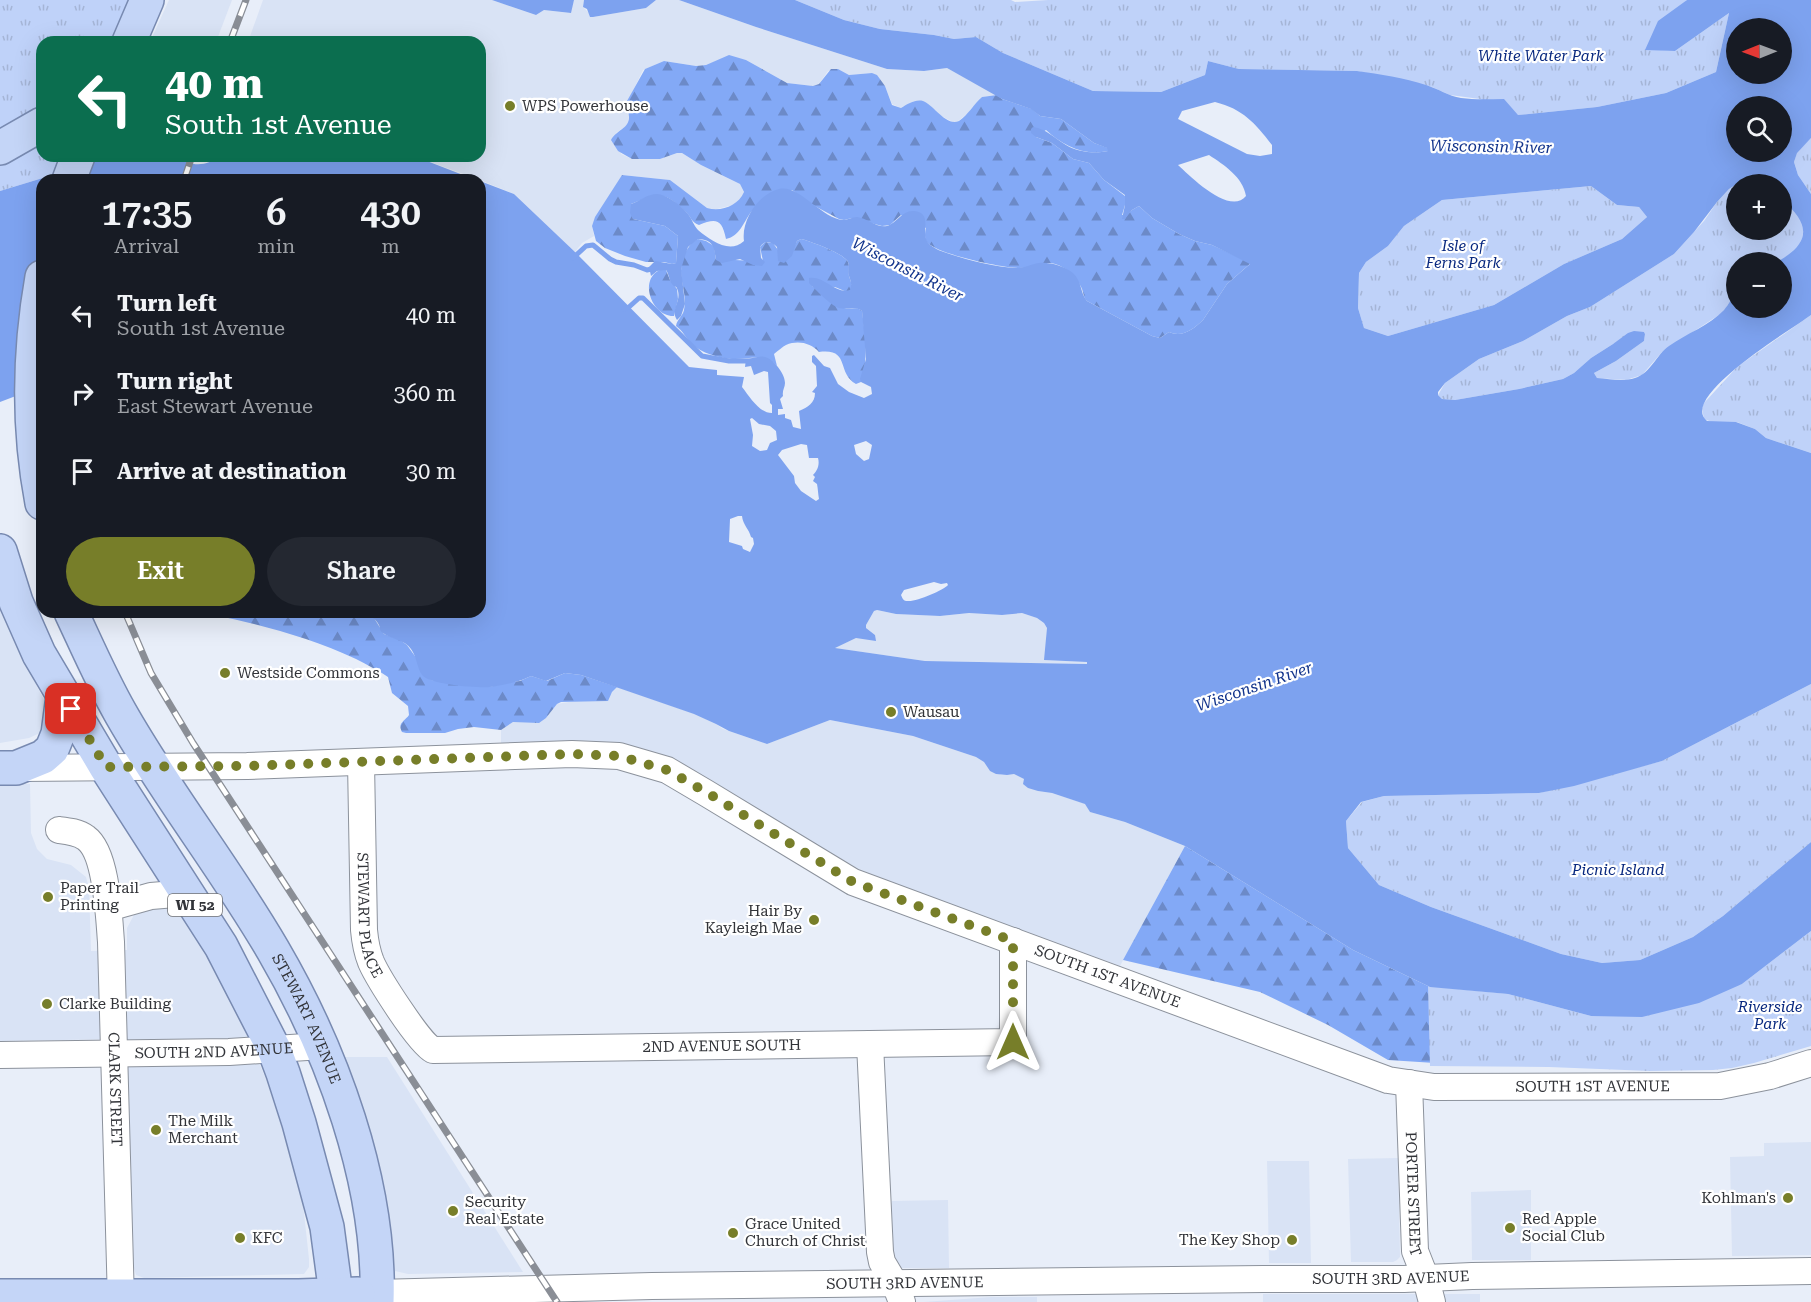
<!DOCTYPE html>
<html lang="en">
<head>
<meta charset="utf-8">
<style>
	:root { --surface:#171b24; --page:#242831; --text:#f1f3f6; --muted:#9ea1a6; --accent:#777e29 }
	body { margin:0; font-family:"Roboto Serif",serif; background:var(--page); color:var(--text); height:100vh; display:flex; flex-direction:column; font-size:22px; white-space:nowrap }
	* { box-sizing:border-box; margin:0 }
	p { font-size:20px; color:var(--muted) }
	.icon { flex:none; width:33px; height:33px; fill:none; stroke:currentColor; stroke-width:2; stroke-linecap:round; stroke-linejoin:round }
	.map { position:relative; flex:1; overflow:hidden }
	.panel { position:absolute; left:36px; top:174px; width:450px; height:444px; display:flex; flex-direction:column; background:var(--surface); border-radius:18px; box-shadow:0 6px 24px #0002 }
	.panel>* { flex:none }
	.banner { position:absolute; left:36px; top:36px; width:450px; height:126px; border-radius:18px; box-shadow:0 6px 24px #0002; background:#0b6e4f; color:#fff; overflow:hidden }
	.needle { width:39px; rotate:269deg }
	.controls { position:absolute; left:1726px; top:18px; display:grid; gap:12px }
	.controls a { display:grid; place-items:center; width:66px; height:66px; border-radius:50%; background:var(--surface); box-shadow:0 6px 24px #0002; font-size:30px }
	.pin { position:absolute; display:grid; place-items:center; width:51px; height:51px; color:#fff; margin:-26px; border-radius:12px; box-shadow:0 3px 9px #0006 }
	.me { position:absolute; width:66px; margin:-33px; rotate:0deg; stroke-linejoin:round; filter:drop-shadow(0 0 4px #0008) }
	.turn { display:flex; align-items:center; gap:21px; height:126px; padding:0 30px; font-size:27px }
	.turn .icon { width:78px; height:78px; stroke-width:2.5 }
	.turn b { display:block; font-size:42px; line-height:51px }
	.eta { display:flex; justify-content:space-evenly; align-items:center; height:102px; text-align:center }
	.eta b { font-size:36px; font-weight:600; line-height:42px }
	.button { display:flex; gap:12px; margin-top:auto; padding:12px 30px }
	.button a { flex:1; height:69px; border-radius:36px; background:var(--accent); color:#fff; font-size:24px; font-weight:600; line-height:69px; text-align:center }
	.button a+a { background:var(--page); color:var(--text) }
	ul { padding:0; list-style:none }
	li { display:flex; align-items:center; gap:18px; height:78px; padding:0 30px }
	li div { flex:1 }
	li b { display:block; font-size:22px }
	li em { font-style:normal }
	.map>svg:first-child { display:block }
	.built { fill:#d9e3f5 }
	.forest { fill:url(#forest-firs) }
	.park { fill:url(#park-tufts) }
	.water { fill:#7da2ef; fill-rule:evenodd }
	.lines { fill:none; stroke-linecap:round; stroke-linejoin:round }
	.stream { stroke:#7da2ef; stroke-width:5 }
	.minor-casing { stroke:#8c929c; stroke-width:28 }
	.major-casing { stroke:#788ab1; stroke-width:36 }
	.minor { stroke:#fff; stroke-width:26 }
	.major { stroke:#c4d5f7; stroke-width:33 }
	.rail-casing { stroke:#8a8e96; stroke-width:7 }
	.rail { stroke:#fff; stroke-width:4.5; stroke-dasharray:14; stroke-linecap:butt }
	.route { stroke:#777e29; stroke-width:10; stroke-dasharray:0 18 }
	.poi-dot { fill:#777e29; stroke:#fff; stroke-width:2 }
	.labels { text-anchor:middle; stroke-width:4.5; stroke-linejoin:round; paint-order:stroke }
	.shield { fill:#fff; stroke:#707174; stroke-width:1.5 }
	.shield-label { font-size:14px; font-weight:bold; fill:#323439 }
	.park-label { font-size:15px; font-style:italic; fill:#08287f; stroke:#fff }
	.poi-label { font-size:15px; fill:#323439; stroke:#fff; text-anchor:start }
	.street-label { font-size:15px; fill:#323439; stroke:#fff }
	.water-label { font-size:16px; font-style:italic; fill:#12348c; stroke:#fff }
</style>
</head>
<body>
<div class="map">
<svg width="1811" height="1302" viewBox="0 0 1811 1302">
	<defs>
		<pattern id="forest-firs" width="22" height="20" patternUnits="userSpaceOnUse" patternTransform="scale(1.5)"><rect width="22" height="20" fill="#83a9f6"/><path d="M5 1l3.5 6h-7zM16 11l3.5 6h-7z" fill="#6c8ac8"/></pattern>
		<pattern id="park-tufts" width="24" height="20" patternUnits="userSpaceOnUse" patternTransform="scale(1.5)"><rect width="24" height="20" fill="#bfd2f9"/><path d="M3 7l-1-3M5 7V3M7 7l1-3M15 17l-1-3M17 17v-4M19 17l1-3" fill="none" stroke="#a5b5d6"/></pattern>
	</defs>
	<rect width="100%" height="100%" fill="#e8eef9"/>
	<g class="built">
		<polygon points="169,0 232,0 216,42 150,42"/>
		<polygon points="263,0 492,0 536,15 544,10 570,13 574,0 584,0 583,7 593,17 646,8 656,0 679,0 756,27 887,69 924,71 947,68 997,95 982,97 967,114 957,122 953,122 939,115 927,103 914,101 901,108 892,104 885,86 872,73 849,75 838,69 828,71 819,84 813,86 787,83 746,60 729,56 706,65 696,66 664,61 643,70 626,105 629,115 628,122 626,126 616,133 621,154 632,159 660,159 677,153 682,153 701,165 740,184 744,193 742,198 733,205 713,210 707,208 670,180 622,175 592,226 594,236 582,243 575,252 514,194 480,180 414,156 480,156 480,42 248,42"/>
		<polygon points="0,599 26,664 48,708 43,730 40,733 29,738 0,743"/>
		<polygon points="877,610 896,614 940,616 969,613 1002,615 1022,613 1037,618 1044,623 1047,628 1045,660 1087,662 1087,664 925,661 834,648 856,638 875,635 866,628 866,625 874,611"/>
		<polygon points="617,687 695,714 716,724 723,729 767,744 830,720 913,736 976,757 984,762 990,771 1002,775 1014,774 1024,779 1038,791 1052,793 1086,804 1090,812 1125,822 1185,846 1120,966 888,881 859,869 811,842 699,774 675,762 555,742 501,743 501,730 513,722 546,718 557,704 610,695"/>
		<polygon points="0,784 30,784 31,833 37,849 47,859 71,865 86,877 89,888 91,951 127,950 127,928 135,913 167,905 181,914 199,941 234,1006 266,1079 285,1137 303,1204 309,1259 309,1267 304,1274 144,1278 136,1275 133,1265 127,1039 0,1041"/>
		<polygon points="340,1057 387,1057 523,1272 408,1274 395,1271 392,1264"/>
		<polygon points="1811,1142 1811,1255 1732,1256 1730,1157 1764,1156 1764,1143"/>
		<polygon points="1398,1158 1400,1257 1397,1260 1393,1262 1351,1262 1348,1159"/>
		<polygon points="1267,1161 1309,1161 1311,1263 1269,1263"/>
		<polygon points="1531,1190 1531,1260 1472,1260 1471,1192"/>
		<polygon points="948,1200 949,1268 897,1268 889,1260 892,1201"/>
		<rect x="1263" y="1294" width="217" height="8"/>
		<polygon points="991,1297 1037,1297 1037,1302 924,1302"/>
	</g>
	<g class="forest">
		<path d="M729 55 746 60 787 83 813 86 819 84 831 69H838L849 75 872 73 877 75 885 86 892 105 901 108C908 104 915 99 923 101 933 104 946 127 959 121 968 115 974 104 982 97L997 95 1002 99 1032 109 1040 116 1061 119 1094 143 1108 148V151C1084 156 1063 146 1046 130L1036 137 1052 143 1073 159 1089 163 1104 180 1125 196V205L1122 215H1127L1132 210 1139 206 1152 218 1179 234 1195 241 1212 245 1251 263 1227 284 1203 320C1194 329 1182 338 1169 332L1160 338 1152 336 1087 301C1083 297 1084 294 1082 289 1080 283 1070 271 1064 268 1045 257 1036 268 1019 268 1003 268 936 254 927 242 924 238 925 232 926 228L901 215 890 225 882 226 852 218 844 220 839 219 811 204 792 190C782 195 756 205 751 212 743 223 740 236 726 239 722 219 716 218 699 225 692 223 691 217 686 212 663 190 658 193 631 204L633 219 665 226 678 236 676 263 672 264 664 262H646L625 256 605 248 596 241 592 226 595 217 622 175 670 180 707 208C721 212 738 206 744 192L740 184 701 165 682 153H677L660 159H632L618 151 611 140C616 130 629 129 629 117 629 111 626 107 627 101L645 69 664 61 696 66 706 65Z"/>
		<path d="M698 239 706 241 714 246 716 260C732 259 747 261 763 261L760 247 765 242 773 243 778 250 795 245 797 241 801 239C810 241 845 254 848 262 850 266 848 272 849 276 851 282 852 284 851 290L847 292 835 287 812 286C823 293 831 305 844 308 851 310 856 306 862 311 864 327 867 347 865 362 865 370 861 375 861 382L856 384C836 373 851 348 819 352 811 343 798 340 786 345 782 347 778 351 774 354L777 366C764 352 749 360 732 359 719 358 701 353 692 344 686 338 683 331 676 326 677 319 683 316 684 310 687 296 681 284 681 271 681 260 687 244 698 239Z"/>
		<path d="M662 269 666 270 670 280 677 289 678 299 674 316C652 317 637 278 662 269Z"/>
		<path d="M210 612H310L327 616 343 612H361L374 618 384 634 400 640 407 645 417 659 422 674 431 680 489 687 511 682 520 681 531 676 547 681 565 673 581 675 617 687 612 692 608 701 561 702 557 704 546 718 539 723 513 722 501 730 474 727 458 729 445 733H406L402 732C397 723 405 721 409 715L408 706 392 693 388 677C378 670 367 665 356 659 311 638 263 625 214 615Z"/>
		<polygon points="1185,846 1353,950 1430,987 1435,1063 1388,1060 1328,1025 1260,992 1123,960"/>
	</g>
	<g class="park">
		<polygon points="0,0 132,0 114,42 42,42 42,156 62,156 54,176 46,177 0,191"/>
		<polygon points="795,0 1011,0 1015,2 1048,0 1687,0 1646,49 1675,51 1729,13 1716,72 1666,93 1597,107 1518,115 1480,99 1450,95 1432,87 1357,71 1239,69 1208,61 1205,75 1161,92 1093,91 1003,53 976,37 954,39 934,35 880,29 844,20"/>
		<polygon points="1811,138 1811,194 1798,175 1794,162 1797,152"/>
		<path d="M1737 185V230H1782V200C1802 213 1811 231 1795 251 1790 256 1781 262 1775 262 1763 264 1749 262 1737 262V290L1726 308 1719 315 1662 352 1642 375 1626 380 1597 378 1594 373 1616 361 1644 341 1645 334 1644 332 1613 344 1591 358 1574 373 1563 379 1519 389 1455 400 1442 399 1438 395 1445 383 1479 359 1523 341 1567 316 1590 307 1674 254 1704 221 1717 202 1729 189Z"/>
		<polygon points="1591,186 1617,205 1639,207 1647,217 1622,239 1564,264 1494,305 1388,336 1364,328 1358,308 1359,273 1366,262 1388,246 1404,226 1442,200"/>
		<polygon points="1811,315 1811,453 1766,438 1755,429 1737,422 1712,422 1704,419 1702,408 1704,403 1737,367"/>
		<polygon points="1811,684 1811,842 1723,916 1693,937 1640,960 1602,963 1561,954 1431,907 1379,885 1348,848 1346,821 1362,802 1384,796 1539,793 1662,761"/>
		<polygon points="1811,931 1811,1046 1754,1063 1732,1068 1713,1070 1650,1071 1549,1067 1430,1066 1428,986 1508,994 1591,1016 1742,984"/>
	</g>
	<g class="water">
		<polygon points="492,0 574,0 571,13 544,10 536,15"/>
		<polygon points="584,0 656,0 646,8 593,17 590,17 587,9 583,7"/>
		<path d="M679 0H795L844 20 880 29 934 35 954 39 976 37 1003 53 1093 91 1161 92 1205 75 1208 61 1239 69 1357 71C1380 74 1404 78 1426 85 1439 89 1448 96 1461 98 1475 100 1490 99 1504 99L1518 115 1597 107 1666 93 1716 72 1729 13 1675 51 1645 50 1658 21 1687 0H1811V138L1797 153 1794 162 1798 175 1811 194V315C1794 328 1677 397 1707 421L1736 422 1755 429 1766 438 1811 453V684L1662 761 1574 786 1539 793 1384 796 1361 802 1346 821 1348 848 1379 885 1431 907 1561 954 1602 963 1640 960 1693 937 1723 916 1811 842V931L1742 984 1699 1003 1642 1017 1591 1016 1508 994 1430 987 1353 950 1185 846 1125 822 1090 812 1085 804 1052 793 1038 791 1028 788 1023 784 1024 779 1014 774 1007 775 996 774 990 771 984 762 976 757 913 736 830 720 767 744 729 731 716 724 694 714 581 675 565 673 546 681 531 676C522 681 501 686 490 687 478 688 430 685 422 675 417 668 417 657 411 649 404 639 392 640 383 633 379 630 381 630 379 625 375 617 368 615 361 612H480V181L514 194 575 252 689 367 717 370V375L744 377 742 387C750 397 759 413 772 413V405L770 403 768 372 764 371 754 375 751 366 745 367 746 359C752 359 759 355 765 357 773 359 785 373 785 383 785 388 782 390 783 396L780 399 783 409H778V415L785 414V418L791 420 793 427 801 429 799 411C808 407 815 403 815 393L812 392 817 386 816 366 812 362V356L814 355 824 366 830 368 838 384 849 392 864 398 872 394 871 387 861 382 860 379 866 359 862 311C855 306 848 310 839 308 830 305 816 290 809 283V278C824 275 836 295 850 290 852 284 851 282 849 276 847 271 850 267 848 262 845 254 810 241 801 239L797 241 792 256 784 263 778 261 777 247C772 242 765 239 760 247L761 258 765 262 762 266 753 265 740 259 722 263 716 260C714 247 714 240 698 239L688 247 681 269 685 304 681 316 677 320C670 310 681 302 678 291 676 284 676 289 672 284 669 280 669 274 666 270L657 271 651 276 649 267 655 261 672 264 676 263 678 236 665 226 633 219 630 213 631 204C640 201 647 194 657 194 668 195 682 206 688 214 692 219 694 226 698 230 711 241 730 254 744 241 741 221 758 194 779 189 799 184 822 219 843 220 848 220 852 217 857 217 867 218 876 228 887 226 897 223 902 210 914 211 933 213 921 231 927 241 929 245 936 249 941 251 963 259 993 267 1017 268 1025 268 1031 264 1039 263 1050 262 1064 266 1073 273 1082 281 1080 293 1087 301L1152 336 1160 338 1169 332C1182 338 1194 329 1203 320L1227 284 1250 264 1212 245 1195 241 1179 234 1152 218 1139 206 1132 210 1125 219H1122L1125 205V195L1104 180 1089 163 1073 159 1052 143 1036 137 1031 133V129L1033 127C1047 129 1054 138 1066 145 1077 152 1095 154 1108 151L1107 148 1094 143 1061 119 1040 116 1031 109 1002 99 947 68 924 71 887 69 756 27ZM1782 28V74H1737V28ZM1215 102C1243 109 1255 123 1272 145V154L1260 156 1247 154 1178 119 1182 111ZM1782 106V152H1737V106ZM1209 155C1224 165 1243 177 1246 196 1230 216 1191 177 1178 165ZM1747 182 1760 184H1782V200C1811 224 1811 243 1777 262H1782V308H1737V290C1733 296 1729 304 1724 310 1709 326 1687 333 1669 346 1656 355 1651 373 1635 378 1623 382 1610 379 1597 378L1594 373 1616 361 1644 341 1645 334 1644 332 1634 331 1628 333 1613 344 1591 358 1574 373 1563 379 1519 389 1455 400 1442 399 1438 395V392L1445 383 1479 359 1523 341 1567 316 1590 307 1674 254 1694 232 1717 202 1729 189 1737 184ZM1591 186 1617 205 1639 207 1647 217 1622 239 1564 264 1494 305 1388 336 1364 328 1358 308 1359 273 1366 262 1388 246 1404 226 1442 200ZM752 418 759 424 770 426 776 431 777 440 770 443 767 450 760 451 752 446 753 435 750 419ZM866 441 872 445 869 459 864 461 856 454 854 445ZM801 444 807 445 809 458H818C820 465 817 471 813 475L815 477 813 481 817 484C818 489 818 494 819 499L816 501 801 491 795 483 794 476 778 455 782 450ZM738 516H742C743 525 749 529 751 537L753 538 754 544 750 552 743 549 742 546 729 542 730 519ZM934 582 941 584 947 583 948 585C944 590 916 602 908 601 903 601 903 599 901 595L904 590ZM877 610 896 614 940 616 969 613 1002 615 1022 613 1037 618 1044 623 1047 628 1044 660 1087 662V664L925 661 835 648 856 638 876 641 875 635 866 628V625L874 611Z"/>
		<path d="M110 156H179C190 168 208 166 220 156H414L476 180H42V386L0 402V191L46 177 54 176Z"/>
	</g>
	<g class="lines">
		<g class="stream">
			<polyline points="573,258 586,246 593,245 610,259 616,262 634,265 647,270 656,268"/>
			<polyline points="624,309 629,307 639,298 643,298 702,356 729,361 752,361"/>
		</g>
		<g class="minor-casing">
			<g id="minor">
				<path id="s1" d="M361 762 364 930C365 941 367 952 371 962 378 978 419 1043 433 1050L1013 1042V941"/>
				<path id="s2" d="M21 768 247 766 572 754 619 756 667 770 706 793 853 882 1388 1080 1434 1087 1720 1086 1770 1076 1811 1063"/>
				<path id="s3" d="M59 830C68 831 78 832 86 838 107 853 109 918 111 942L121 1302"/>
				<polyline points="108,908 151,896 187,893"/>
				<polyline points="870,1044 880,1252 882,1262 895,1284 902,1302"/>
				<path id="s4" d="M0 1055 229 1052 322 1046"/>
				<path id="s5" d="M1409 1083 1415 1251 1426 1279 1432 1302"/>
				<path id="s6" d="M377 1293 652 1286 1263 1279H1404L1472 1276 1811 1271"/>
			</g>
		</g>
		<g class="major-casing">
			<g id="major">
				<polyline points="129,42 147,0"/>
				<polyline points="0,148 42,124"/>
				<polyline points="69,180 78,156"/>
				<path d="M42 277C29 351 28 429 42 503"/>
				<polyline points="0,551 16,602 39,654 106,767 221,946 274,1049 283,1073 299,1123 327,1227 337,1302"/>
				<path id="s7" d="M71 612C87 646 102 681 121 714 167 795 226 869 273 950 332 1051 381 1183 377 1302"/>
				<polyline points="0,768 16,768 43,757 52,749 58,734 63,696"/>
				<polyline points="0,1296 299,1296 358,1294"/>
			</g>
		</g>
		<use href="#minor" class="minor"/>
		<use href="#major" class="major"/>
		<g class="rail-casing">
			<g id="rail">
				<polyline points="230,42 246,0"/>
				<polyline points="184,180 192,156"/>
				<polyline points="125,612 151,673 193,743 557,1302"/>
			</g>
		</g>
		<use href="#rail" class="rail"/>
	</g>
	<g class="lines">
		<polyline class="route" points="71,709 106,767 247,766 572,754 619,756 667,770 706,792 853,882 1013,941 1013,1042"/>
	</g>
	<g class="poi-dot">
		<circle cx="510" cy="106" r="6"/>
		<circle cx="225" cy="673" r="6"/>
		<circle cx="891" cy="712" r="6"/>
		<circle cx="48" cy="897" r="6"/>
		<circle cx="814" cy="920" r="6"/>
		<circle cx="47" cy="1004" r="6"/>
		<circle cx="156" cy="1130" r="6"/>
		<circle cx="1788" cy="1198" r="6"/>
		<circle cx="453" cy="1211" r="6"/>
		<circle cx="1510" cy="1228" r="6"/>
		<circle cx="733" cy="1233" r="6"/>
		<circle cx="240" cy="1238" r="6"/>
		<circle cx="1292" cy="1240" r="6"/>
	</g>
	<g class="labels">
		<rect class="shield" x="168" y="894" width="54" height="22" rx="4.5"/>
		<g class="shield-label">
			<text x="195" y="910">WI 52</text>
		</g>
		<g class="park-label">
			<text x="1541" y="61">White Water Park</text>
			<text x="1463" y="251">Isle of<tspan x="1463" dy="17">Ferns Park</tspan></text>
			<text x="1618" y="875">Picnic Island</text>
			<text x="1770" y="1012">Riverside<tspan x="1770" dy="17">Park</tspan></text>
		</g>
		<g class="poi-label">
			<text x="522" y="111">WPS Powerhouse</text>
			<text x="237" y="678">Westside Commons</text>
			<text x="903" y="717">Wausau</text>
			<text x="60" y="893">Paper Trail<tspan x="60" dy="17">Printing</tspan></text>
			<text x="802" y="916" text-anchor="end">Hair By<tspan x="802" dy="17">Kayleigh Mae</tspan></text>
			<text x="59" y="1009">Clarke Building</text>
			<text x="168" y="1126">The Milk<tspan x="168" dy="17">Merchant</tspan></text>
			<text x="1776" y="1203" text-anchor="end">Kohlman's</text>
			<text x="465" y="1207">Security<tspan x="465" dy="17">Real Estate</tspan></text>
			<text x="1522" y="1224">Red Apple<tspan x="1522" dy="17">Social Club</tspan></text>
			<text x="745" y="1229">Grace United<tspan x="745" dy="17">Church of Christ</tspan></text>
			<text x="252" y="1243">KFC</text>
			<text x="1280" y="1245" text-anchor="end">The Key Shop</text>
		</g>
		<g class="street-label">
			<text dy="5" stroke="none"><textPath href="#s1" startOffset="154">STEWART PLACE</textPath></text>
			<text dy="5" stroke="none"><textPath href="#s2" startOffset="1137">SOUTH 1ST AVENUE</textPath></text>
			<text dy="5" stroke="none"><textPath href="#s7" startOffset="471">STEWART AVENUE</textPath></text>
			<text dy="5" stroke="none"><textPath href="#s1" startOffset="598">2ND AVENUE SOUTH</textPath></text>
			<text dy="5" stroke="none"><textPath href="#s4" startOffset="214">SOUTH 2ND AVENUE</textPath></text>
			<text dy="5" stroke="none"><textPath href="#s2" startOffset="1641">SOUTH 1ST AVENUE</textPath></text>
			<text dy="5" stroke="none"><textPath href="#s3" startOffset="285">CLARK STREET</textPath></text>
			<text dy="5" stroke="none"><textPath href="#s5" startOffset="111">PORTER STREET</textPath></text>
			<text dy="5" stroke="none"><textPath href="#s6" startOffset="1014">SOUTH 3RD AVENUE</textPath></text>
			<text dy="5" stroke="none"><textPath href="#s6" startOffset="528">SOUTH 3RD AVENUE</textPath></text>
		</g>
		<g class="water-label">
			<text transform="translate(1491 146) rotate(1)" y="6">Wisconsin River</text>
			<text transform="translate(908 269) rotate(27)" y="6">Wisconsin River</text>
			<text transform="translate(1254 686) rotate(-19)" y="6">Wisconsin River</text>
		</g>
	</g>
</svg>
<div class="controls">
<a><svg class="needle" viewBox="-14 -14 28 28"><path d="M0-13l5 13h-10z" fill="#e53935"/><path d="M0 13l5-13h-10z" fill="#9ea1a6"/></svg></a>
<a><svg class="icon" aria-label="search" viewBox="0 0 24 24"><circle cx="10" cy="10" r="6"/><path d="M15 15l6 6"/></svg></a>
<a>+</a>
<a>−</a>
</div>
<div class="pin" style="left:71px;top:709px;background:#d93025"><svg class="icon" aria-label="arrive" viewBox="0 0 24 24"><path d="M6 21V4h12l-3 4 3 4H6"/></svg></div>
<svg class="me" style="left:1013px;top:1042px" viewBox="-20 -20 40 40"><path d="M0-17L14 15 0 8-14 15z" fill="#777e29" stroke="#fff" stroke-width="4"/></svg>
<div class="banner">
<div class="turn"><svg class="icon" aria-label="left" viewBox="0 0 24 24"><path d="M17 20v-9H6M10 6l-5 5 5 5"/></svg><div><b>40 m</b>South 1st Avenue</div></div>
</div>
<section class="panel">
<div class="eta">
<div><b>17:35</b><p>Arrival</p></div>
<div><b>6</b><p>min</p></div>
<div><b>430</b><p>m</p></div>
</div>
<ul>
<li><svg class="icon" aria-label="left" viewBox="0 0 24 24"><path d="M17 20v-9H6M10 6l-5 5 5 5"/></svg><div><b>Turn left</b><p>South 1st Avenue</p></div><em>40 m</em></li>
<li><svg class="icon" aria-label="right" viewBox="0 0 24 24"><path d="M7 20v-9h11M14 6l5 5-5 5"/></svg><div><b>Turn right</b><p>East Stewart Avenue</p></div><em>360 m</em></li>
<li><svg class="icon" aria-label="arrive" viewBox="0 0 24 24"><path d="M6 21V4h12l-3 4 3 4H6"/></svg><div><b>Arrive at destination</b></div><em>30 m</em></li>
</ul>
<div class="button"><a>Exit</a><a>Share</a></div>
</section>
</div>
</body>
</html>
